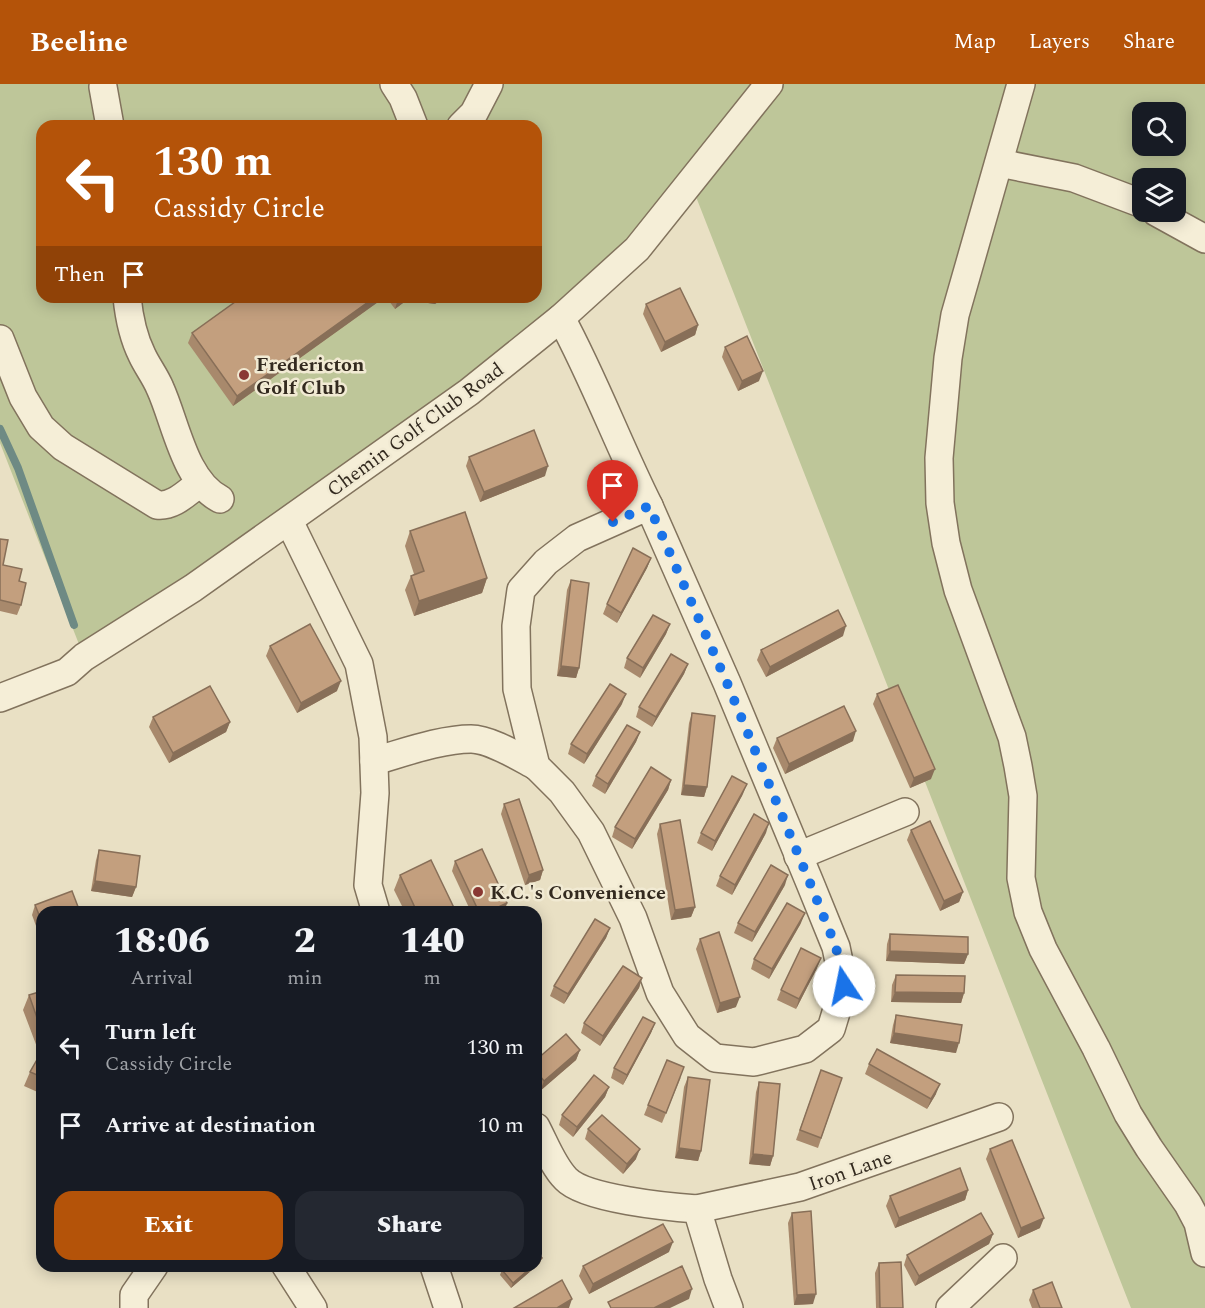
<!DOCTYPE html>
<html lang="en">
<head>
<meta charset="utf-8">
<style>
	:root { --surface:#171b24; --page:#242831; --text:#f1f3f6; --muted:#9ea1a6; --accent:#b45309 }
	body { margin:0; font-family:Spectral,serif; background:var(--page); color:var(--text); height:100vh; display:flex; flex-direction:column; font-size:22px; white-space:nowrap }
	* { box-sizing:border-box; margin:0 }
	p { font-size:20px; color:var(--muted) }
	.icon { flex:none; width:33px; height:33px; fill:none; stroke:currentColor; stroke-width:2; stroke-linecap:round; stroke-linejoin:round }
	.map { position:relative; flex:1; overflow:hidden }
	.details { position:absolute; left:36px; top:822px; width:506px; height:366px; display:flex; flex-direction:column; background:var(--surface); border-radius:18px; box-shadow:0 3px 15px #0003 }
	.details>* { flex:none }
	.hud { position:absolute; left:36px; top:36px; width:506px; height:183px; border-radius:18px; box-shadow:0 3px 15px #0003; background:#b45309; color:#fff; overflow:hidden }
	.buttons { position:absolute; left:1132px; top:18px; display:grid; gap:12px }
	.buttons a { display:grid; place-items:center; width:54px; height:54px; border-radius:12px; background:var(--surface); box-shadow:0 3px 15px #0003; font-size:30px }
	.pin { position:absolute; display:grid; place-items:center; width:51px; height:51px; color:#fff; margin:-62px -26px; border-radius:50% 50% 50% 0; rotate:-45deg; box-shadow:0 0 6px #0007 }
	.pin .icon { rotate:45deg }
	.me { position:absolute; width:66px; margin:-33px; rotate:349deg; stroke-linejoin:round; filter:drop-shadow(0 0 4px #0008) }
	.turn { display:flex; align-items:center; gap:21px; height:126px; padding:0 18px; font-size:27px }
	.turn .icon { width:78px; height:78px; stroke-width:2.5 }
	.turn b { display:block; font-size:42px; line-height:51px }
	.then { display:flex; align-items:center; height:57px; padding:0 18px; background:#0003; gap:12px; font-size:22px }
	.eta { display:flex; justify-content:space-evenly; align-items:center; height:102px; text-align:center }
	.eta b { font-size:36px; font-weight:800; line-height:42px }
	.primary-button { display:flex; gap:12px; margin-top:auto; padding:12px 18px }
	.primary-button a { flex:1; height:69px; border-radius:18px; background:var(--accent); color:#fff; font-size:24px; font-weight:800; line-height:69px; text-align:center }
	.primary-button a+a { background:var(--page); color:var(--text) }
	ul { padding:0; list-style:none }
	li { display:flex; align-items:center; gap:18px; height:78px; padding:0 18px }
	li div { flex:1 }
	li b { display:block; font-size:22px }
	li em { font-style:normal }
	header { display:flex; align-items:center; gap:36px; box-sizing:border-box; height:84px; padding:0 30px; background:var(--accent); color:#fff }
	header strong { font-size:28px }
	nav { display:flex; gap:33px; margin-inline-start:auto; font-size:21px }
	.map>svg:first-child { display:block }
	.green { fill:#bec699; fill-rule:evenodd }
	.lines { fill:none; stroke-linecap:round; stroke-linejoin:round }
	.stream { stroke:#6e8a84; stroke-width:8 }
	.minor-casing { stroke:#82735d; stroke-width:30 }
	.minor { stroke:#f5eed7; stroke-width:27 }
	.wall { fill:#a8896c }
	.shaded-wall { fill:#886f58 }
	.building { fill:#c39f7e; stroke:#886f58; stroke-width:1.5 }
	.route { stroke:#1a73e8; stroke-width:10; stroke-dasharray:0 18 }
	.poi-dot { fill:#8a3833; stroke:#f1ead3; stroke-width:2 }
	.labels { text-anchor:middle; stroke-width:5; stroke-linejoin:round; paint-order:stroke }
	.poi-label { font-size:20px; font-weight:bold; fill:#332a1f; stroke:#f1ead3; text-anchor:start }
	.street-label { font-size:20px; fill:#332a1f; stroke:#f1ead3 }
</style>
</head>
<body>
<header>
<strong>Beeline</strong>
<nav><a>Map</a><a>Layers</a><a>Share</a></nav>
</header>
<div class="map">
<svg width="1205" height="1224" viewBox="0 0 1205 1224">
	<rect width="100%" height="100%" fill="#e9e0c4"/>
	<path class="green" d="M0 0H1205V1224H1131L691 100 561 234 84 573 0 359ZM1143 28H1176V62H1143ZM42 42H536V213H42ZM1143 94H1176V128H1143Z"/>
	<g class="lines">
		<polyline class="stream" points="0,345 18,384 74,541"/>
		<g class="minor-casing">
			<g id="minor">
				<polyline points="394,0 403,14 414,42"/>
				<polyline points="1021,0 955,231 948,274 939,374 940,419 946,459 958,506 1012,653 1018,682 1023,712 1021,794 1028,828 1043,865 1096,964 1128,1030 1149,1064 1188,1120 1198,1139 1205,1169"/>
				<polyline points="103,3 110,42"/>
				<polyline points="461,42 474,29 489,0"/>
				<polyline points="999,79 1074,94 1143,120"/>
				<polyline points="1156,128 1205,155"/>
				<path d="M127 213C129 233 133 253 142 271 147 282 155 292 160 304 176 339 184 396 220 415"/>
				<path d="M561 234C594 295 618 360 649 422"/>
				<path d="M0 255 23 313 41 343 63 363 157 421C174 423 187 408 200 399"/>
				<polygon points="649,422 727,599 810,799 836,863 844,902 831,945 805,965 754,978 715,974 687,952 660,909 633,834 591,748 562,708 536,682 517,605 516,542 521,506 546,478 577,454"/>
				<polyline points="289,437 359,580 373,653 375,709 368,801 376,828"/>
				<polyline points="0,614 67,588 84,573 193,504 469,308 561,234 637,165 769,0"/>
				<path d="M374 677C403 669 441 655 471 655 490 655 519 673 536 682"/>
				<polyline points="798,772 905,728"/>
				<path d="M536 1043C545 1060 553 1082 566 1095 585 1115 669 1123 697 1125L718 1195 729 1224"/>
				<polyline points="697,1125 800,1103 999,1033"/>
				<polyline points="286,1182 313,1224"/>
				<polyline points="434,1182 448,1224"/>
				<polyline points="134,1224 134,1211 154,1182"/>
				<polyline points="950,1224 1003,1174"/>
			</g>
		</g>
		<use href="#minor" class="minor"/>
	</g>
	<g class="wall">
		<polygon points="385,213 233,322 188,259 192,249"/>
		<polygon points="386,213 445,213 435,220 407,216 395,225"/>
		<polygon points="646,220 698,241 695,251 661,268 643,230"/>
		<polygon points="725,263 759,297 738,307 722,273"/>
		<polygon points="469,373 545,392 480,418 466,382"/>
		<polygon points="410,447 487,494 482,509 414,532 405,506 411,492 414,490 405,462"/>
		<polygon points="0,455 3,481 19,497 21,521 17,531 0,527"/>
		<polygon points="651,474 647,484 617,539 603,530 607,520"/>
		<polygon points="571,496 579,584 576,594 557,592 567,506"/>
		<polygon points="670,540 666,550 640,594 624,584 627,574"/>
		<polygon points="843,552 766,593 757,576 761,566"/>
		<polygon points="270,562 337,607 297,629 266,572"/>
		<polygon points="688,580 684,590 652,643 636,633 639,623"/>
		<polygon points="877,610 931,695 910,704 873,620"/>
		<polygon points="622,620 584,680 568,670 571,660"/>
		<polygon points="692,629 707,703 704,713 681,711 689,639"/>
		<polygon points="153,633 230,638 226,648 169,679 149,643"/>
		<polygon points="640,648 636,658 605,710 592,702 596,692"/>
		<polygon points="777,654 853,657 785,690 773,664"/>
		<polygon points="671,696 668,706 632,765 612,753 615,743"/>
		<polygon points="743,710 712,767 697,759 701,749"/>
		<polygon points="504,720 543,786 540,796 525,801 501,730"/>
		<polygon points="660,740 695,823 691,833 671,836 657,750"/>
		<polygon points="911,746 963,808 959,818 940,827 907,756"/>
		<polygon points="766,749 732,811 716,802 720,792"/>
		<polygon points="99,766 136,803 132,813 91,807 96,776"/>
		<polygon points="455,777 507,819 504,828 471,828 452,787"/>
		<polygon points="400,791 456,828 405,828 394,806"/>
		<polygon points="785,801 752,858 734,849 738,839"/>
		<polygon points="35,821 42,828 42,858 32,831"/>
		<polygon points="801,839 769,895 751,885 754,875"/>
		<polygon points="610,844 606,854 564,920 550,912 554,902"/>
		<polygon points="890,850 968,870 964,880 886,877 887,860"/>
		<polygon points="700,855 736,923 717,929 696,865"/>
		<polygon points="817,884 796,925 777,916 781,906"/>
		<polygon points="896,891 964,909 961,919 891,918 892,901"/>
		<polygon points="642,894 639,904 600,962 581,949 584,939"/>
		<polygon points="42,907 42,1010 24,1002 30,988 40,971 23,926 29,911"/>
		<polygon points="896,931 956,969 890,959 893,941"/>
		<polygon points="655,939 651,949 623,1001 611,994 614,984"/>
		<polygon points="580,966 576,976 540,1007 536,1001 536,976"/>
		<polygon points="869,980 936,1010 927,1025 865,990"/>
		<polygon points="821,986 842,994 818,1064 796,1056"/>
		<polygon points="681,993 662,1039 644,1031 648,1021"/>
		<polygon points="688,993 701,1067 698,1077 675,1074 684,1003"/>
		<polygon points="759,998 773,1072 770,1082 749,1080 756,1008"/>
		<polygon points="609,1003 605,1013 573,1053 559,1041 562,1031"/>
		<polygon points="588,1045 636,1075 623,1090 585,1055"/>
		<polygon points="990,1065 1040,1144 1018,1154 986,1075"/>
		<polygon points="968,1106 965,1116 895,1144 886,1122 890,1112"/>
		<polygon points="792,1129 813,1220 794,1221 788,1139"/>
		<polygon points="993,1150 989,1160 915,1202 904,1181 907,1171"/>
		<polygon points="669,1168 589,1210 579,1192 583,1182"/>
		<polygon points="540,1179 511,1204 500,1191 502,1186"/>
		<polygon points="879,1179 903,1224 876,1224 875,1189"/>
		<polygon points="1033,1206 1062,1224 1032,1224 1029,1216"/>
	</g>
	<g class="shaded-wall">
		<polygon points="375,213 385,213 233,322 237,312"/>
		<polygon points="401,213 445,213 435,220 407,216 395,225 398,215"/>
		<polygon points="698,241 695,251 661,268 665,258"/>
		<polygon points="763,287 759,297 738,307 742,297"/>
		<polygon points="548,382 545,392 480,418 484,408"/>
		<polygon points="651,474 647,484 617,539 621,529"/>
		<polygon points="487,494 482,509 414,532 419,517"/>
		<polygon points="670,540 666,550 640,594 643,584"/>
		<polygon points="846,542 843,552 766,593 770,583"/>
		<polygon points="688,580 684,590 652,643 656,633"/>
		<polygon points="561,582 579,584 576,594 557,592"/>
		<polygon points="341,597 337,607 297,629 301,619"/>
		<polygon points="626,610 622,620 584,680 587,670"/>
		<polygon points="230,638 226,648 169,679 173,669"/>
		<polygon points="856,647 853,657 785,690 789,680"/>
		<polygon points="640,648 636,658 605,710 608,700"/>
		<polygon points="935,685 931,695 910,704 914,694"/>
		<polygon points="671,696 668,706 632,765 635,755"/>
		<polygon points="747,700 743,710 712,767 715,757"/>
		<polygon points="684,701 707,703 704,713 681,711"/>
		<polygon points="769,739 766,749 732,811 735,801"/>
		<polygon points="543,786 540,796 525,801 529,791"/>
		<polygon points="788,791 785,801 752,858 755,848"/>
		<polygon points="95,797 136,803 132,813 91,807"/>
		<polygon points="963,808 959,818 940,827 944,817"/>
		<polygon points="507,819 504,828 488,828"/>
		<polygon points="695,823 691,833 671,836 675,826"/>
		<polygon points="805,829 801,839 769,895 772,885"/>
		<polygon points="610,844 606,854 564,920 568,910"/>
		<polygon points="890,867 968,870 964,880 886,877"/>
		<polygon points="821,874 817,884 796,925 799,915"/>
		<polygon points="642,894 639,904 600,962 603,952"/>
		<polygon points="895,908 964,909 961,919 891,918"/>
		<polygon points="740,913 736,923 717,929 720,919"/>
		<polygon points="655,939 651,949 623,1001 627,991"/>
		<polygon points="894,949 959,959 956,969 890,959"/>
		<polygon points="580,966 576,976 540,1007 544,997"/>
		<polygon points="940,1000 936,1010 927,1025 931,1015"/>
		<polygon points="609,1003 605,1013 573,1053 577,1043"/>
		<polygon points="679,1064 701,1067 698,1077 675,1074"/>
		<polygon points="640,1065 636,1075 623,1090 627,1080"/>
		<polygon points="753,1070 773,1072 770,1082 749,1080"/>
		<polygon points="968,1106 965,1116 895,1144 899,1134"/>
		<polygon points="1044,1134 1040,1144 1018,1154 1021,1144"/>
		<polygon points="993,1150 989,1160 915,1202 919,1192"/>
		<polygon points="673,1158 669,1168 589,1210 593,1200"/>
		<polygon points="542,1174 540,1179 511,1204 513,1199 533,1182 536,1182 536,1180"/>
		<polygon points="692,1205 689,1215 670,1224 654,1224"/>
		<polygon points="816,1210 813,1220 794,1221 797,1211"/>
		<polygon points="572,1215 569,1224 557,1224"/>
	</g>
	<g class="building">
		<polygon points="680,204 698,241 665,258 646,220"/>
		<polygon points="242,213 375,213 237,312 192,249"/>
		<polygon points="747,252 763,287 742,297 725,263"/>
		<polygon points="534,346 548,382 484,408 469,373"/>
		<polygon points="465,428 487,494 419,517 411,492 424,487 410,447"/>
		<polygon points="0,455 8,456 3,481 22,485 19,497 26,499 21,521 0,516"/>
		<polygon points="633,464 651,474 621,529 607,520"/>
		<polygon points="571,496 589,499 579,584 561,582"/>
		<polygon points="838,526 846,542 770,583 761,566"/>
		<polygon points="653,531 670,540 643,584 627,574"/>
		<polygon points="310,540 341,597 301,619 270,562"/>
		<polygon points="671,570 688,580 656,633 639,623"/>
		<polygon points="610,600 626,610 587,670 571,660"/>
		<polygon points="898,601 935,685 914,694 877,610"/>
		<polygon points="210,602 230,638 173,669 153,633"/>
		<polygon points="844,622 856,647 789,680 777,654"/>
		<polygon points="692,629 715,632 707,703 684,701"/>
		<polygon points="627,641 640,648 608,700 596,692"/>
		<polygon points="651,683 671,696 635,755 615,743"/>
		<polygon points="732,692 747,700 715,757 701,749"/>
		<polygon points="519,715 543,786 529,791 504,720"/>
		<polygon points="754,730 769,739 735,801 720,792"/>
		<polygon points="680,736 695,823 675,826 660,740"/>
		<polygon points="930,737 963,808 944,817 911,746"/>
		<polygon points="482,765 507,819 488,828 479,828 455,777"/>
		<polygon points="99,766 140,772 136,803 95,797"/>
		<polygon points="431,776 456,828 417,828 400,791"/>
		<polygon points="771,781 788,791 755,848 738,839"/>
		<polygon points="72,807 80,828 42,828 42,838 35,821"/>
		<polygon points="787,819 805,829 772,885 754,875"/>
		<polygon points="595,835 610,844 568,910 554,902"/>
		<polygon points="719,848 740,913 720,919 700,855"/>
		<polygon points="890,850 968,853 968,870 890,867"/>
		<polygon points="801,864 821,874 799,915 781,906"/>
		<polygon points="623,882 642,894 603,952 584,939"/>
		<polygon points="896,891 965,892 964,909 895,908"/>
		<polygon points="42,907 42,948 29,911"/>
		<polygon points="896,931 962,941 959,959 894,949"/>
		<polygon points="643,933 655,939 627,991 614,984"/>
		<polygon points="566,950 580,966 544,997 536,987 536,976"/>
		<polygon points="877,965 940,1000 931,1015 869,980"/>
		<polygon points="42,967 42,993 30,988"/>
		<polygon points="667,976 684,983 666,1029 648,1021"/>
		<polygon points="821,986 842,994 821,1054 800,1046"/>
		<polygon points="594,991 609,1003 577,1043 562,1031"/>
		<polygon points="688,993 710,996 701,1067 679,1064"/>
		<polygon points="759,998 780,1000 773,1072 753,1070"/>
		<polygon points="602,1031 640,1065 627,1080 588,1045"/>
		<polygon points="1012,1056 1044,1134 1021,1144 990,1065"/>
		<polygon points="960,1084 968,1106 899,1134 890,1112"/>
		<polygon points="811,1127 816,1210 797,1211 792,1129"/>
		<polygon points="981,1129 993,1150 919,1192 907,1171"/>
		<polygon points="663,1140 673,1158 593,1200 583,1182"/>
		<polygon points="536,1167 542,1174 536,1180"/>
		<polygon points="901,1178 903,1224 880,1224 879,1179"/>
		<polygon points="506,1182 533,1182 513,1199 502,1186"/>
		<polygon points="682,1182 692,1205 654,1224 611,1224 608,1218"/>
		<polygon points="562,1196 572,1215 557,1224 514,1224"/>
		<polygon points="1052,1198 1062,1224 1040,1224 1033,1206"/>
	</g>
	<g class="lines">
		<polyline class="route" points="613,438 649,422 727,599 810,799 836,863 844,902"/>
	</g>
	<g class="poi-dot">
		<circle cx="244" cy="291" r="6"/>
		<circle cx="478" cy="808" r="6"/>
	</g>
	<g class="labels">
		<g class="poi-label">
			<text x="256" y="287">Fredericton<tspan x="256" dy="23">Golf Club</tspan></text>
			<text x="490" y="815">K.C.'s Convenience</text>
		</g>
		<g class="street-label">
			<text transform="translate(415 345) rotate(-36)" y="7">Chemin Golf Club Road</text>
			<text transform="translate(850 1086) rotate(-19)" y="7">Iron Lane</text>
		</g>
	</g>
</svg>
<div class="buttons">
<a><svg class="icon" aria-label="search" viewBox="0 0 24 24"><circle cx="10" cy="10" r="6"/><path d="M15 15l6 6"/></svg></a>
<a><svg class="icon" aria-label="layers" viewBox="0 0 24 24"><path d="M12 4l9 5-9 5-9-5zM3 14l9 5 9-5"/></svg></a>
</div>
<div class="pin" style="left:613px;top:438px;background:#d93025"><svg class="icon" aria-label="arrive" viewBox="0 0 24 24"><path d="M6 21V4h12l-3 4 3 4H6"/></svg></div>
<svg class="me" style="left:844px;top:902px" viewBox="-20 -20 40 40"><circle r="19" fill="#fff"/><path d="M0-13L10 11 0 6-10 11z" fill="#1a73e8"/></svg>
<div class="hud">
<div class="turn"><svg class="icon" aria-label="left" viewBox="0 0 24 24"><path d="M17 20v-9H6M10 6l-5 5 5 5"/></svg><div><b>130 m</b>Cassidy Circle</div></div>
<div class="then">Then<svg class="icon" aria-label="arrive" viewBox="0 0 24 24"><path d="M6 21V4h12l-3 4 3 4H6"/></svg></div>
</div>
<section class="details">
<div class="eta">
<div><b>18:06</b><p>Arrival</p></div>
<div><b>2</b><p>min</p></div>
<div><b>140</b><p>m</p></div>
</div>
<ul>
<li><svg class="icon" aria-label="left" viewBox="0 0 24 24"><path d="M17 20v-9H6M10 6l-5 5 5 5"/></svg><div><b>Turn left</b><p>Cassidy Circle</p></div><em>130 m</em></li>
<li><svg class="icon" aria-label="arrive" viewBox="0 0 24 24"><path d="M6 21V4h12l-3 4 3 4H6"/></svg><div><b>Arrive at destination</b></div><em>10 m</em></li>
</ul>
<div class="primary-button"><a>Exit</a><a>Share</a></div>
</section>
</div>
</body>
</html>
